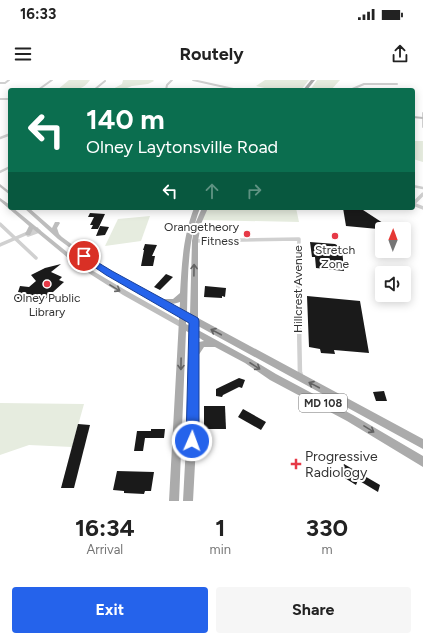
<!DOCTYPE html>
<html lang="en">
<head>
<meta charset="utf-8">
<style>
	:root { --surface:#fff; --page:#f6f6f6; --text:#222; --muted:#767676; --accent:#2563eb }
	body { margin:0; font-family:Figtree,sans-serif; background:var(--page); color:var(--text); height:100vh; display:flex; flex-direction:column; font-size:15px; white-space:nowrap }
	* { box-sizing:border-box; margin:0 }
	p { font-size:13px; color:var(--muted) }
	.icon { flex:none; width:22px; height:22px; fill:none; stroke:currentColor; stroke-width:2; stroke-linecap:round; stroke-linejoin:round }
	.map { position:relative; height:421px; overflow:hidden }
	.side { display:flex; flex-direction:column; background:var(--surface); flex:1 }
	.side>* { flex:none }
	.banner { position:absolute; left:8px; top:8px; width:407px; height:122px; border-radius:4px; box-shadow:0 2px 10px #0003; background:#0b6e4f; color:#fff; overflow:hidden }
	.needle { width:26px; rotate:1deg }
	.controls { position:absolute; left:375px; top:142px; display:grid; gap:8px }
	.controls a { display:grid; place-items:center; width:36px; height:36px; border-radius:4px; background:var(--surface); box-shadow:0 2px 10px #0003; font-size:20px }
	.pin { position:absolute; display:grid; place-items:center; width:34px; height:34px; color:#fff; margin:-17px; border:2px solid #fff; border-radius:50%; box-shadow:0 1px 4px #0007 }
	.me { position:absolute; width:44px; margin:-22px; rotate:2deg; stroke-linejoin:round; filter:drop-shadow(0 0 3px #0008) }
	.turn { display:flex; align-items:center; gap:14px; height:84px; padding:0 12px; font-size:18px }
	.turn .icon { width:52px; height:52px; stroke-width:2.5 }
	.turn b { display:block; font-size:28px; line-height:34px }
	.lanes { display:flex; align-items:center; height:38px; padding:0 12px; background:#0003; justify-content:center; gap:20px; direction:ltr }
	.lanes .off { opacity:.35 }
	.eta { display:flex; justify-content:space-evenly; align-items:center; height:68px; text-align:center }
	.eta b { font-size:24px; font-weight:700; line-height:28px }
	.primary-button { display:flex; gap:8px; margin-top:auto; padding:8px 12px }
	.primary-button a { flex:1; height:46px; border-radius:4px; background:var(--accent); color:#fff; font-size:16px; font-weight:700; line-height:46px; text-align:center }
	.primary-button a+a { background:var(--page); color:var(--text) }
	.status { display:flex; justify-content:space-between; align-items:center; height:28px; padding:0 20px; background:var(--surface); direction:ltr }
	.status svg { height:11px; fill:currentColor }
	header { display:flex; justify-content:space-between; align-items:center; height:52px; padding:0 12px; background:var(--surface); font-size:18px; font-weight:700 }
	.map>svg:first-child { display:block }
	.green { fill:#e6ecdf }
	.building { fill:#1a1a1a }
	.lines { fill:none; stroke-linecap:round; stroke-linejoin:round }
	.street-far4 { stroke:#d0d0d0; stroke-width:2 }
	.street-far3 { stroke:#d0d0d0; stroke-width:2.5 }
	.street-far2 { stroke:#d0d0d0; stroke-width:3.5 }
	.street-far1 { stroke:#d0d0d0; stroke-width:4.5 }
	.street { stroke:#d0d0d0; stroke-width:5.5 }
	.secondary { fill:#bdbdbd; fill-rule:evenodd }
	.primary { fill:#ababab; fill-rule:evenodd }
	.oneway { stroke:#636363 }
	.oneway2 { stroke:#6a6a6a }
	.route { fill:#2563eb; stroke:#184099 }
	.poi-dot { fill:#e63946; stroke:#fff; stroke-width:1.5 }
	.labels { text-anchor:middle; stroke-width:4; stroke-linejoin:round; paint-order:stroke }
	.shield { fill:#fff; stroke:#707070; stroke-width:1 }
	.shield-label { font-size:11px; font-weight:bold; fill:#333 }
	.poi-label { font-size:12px; fill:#333; stroke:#fff }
	.street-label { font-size:12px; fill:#333; stroke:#fff }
	.near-poi-label { font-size:14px; fill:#333; stroke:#fff; text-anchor:start }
</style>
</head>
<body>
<div class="status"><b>16:33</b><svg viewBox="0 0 49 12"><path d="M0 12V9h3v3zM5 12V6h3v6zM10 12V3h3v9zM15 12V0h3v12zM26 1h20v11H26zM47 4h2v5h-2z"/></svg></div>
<header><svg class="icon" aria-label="menu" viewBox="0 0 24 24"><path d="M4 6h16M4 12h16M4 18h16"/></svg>Routely<svg class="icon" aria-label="share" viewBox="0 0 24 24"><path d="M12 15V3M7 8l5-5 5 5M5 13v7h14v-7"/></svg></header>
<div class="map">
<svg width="423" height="421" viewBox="0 0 423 421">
	<rect width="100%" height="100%" fill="#fff"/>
	<g class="green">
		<path d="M69 0H90C82 12 70 10 57 10Z"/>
		<polygon points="123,0 153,0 154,1 148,4 132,6 122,10 111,10 122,4"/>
		<polygon points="265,0 309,0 301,10 273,10 256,6"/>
		<polygon points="317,0 340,0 331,10 310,10"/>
		<polygon points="413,61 423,61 423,82 413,79"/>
		<polygon points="205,128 296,128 299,142 200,140"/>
		<polygon points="150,136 141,161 105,166 118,139"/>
		<polygon points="0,323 84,324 72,367 29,365 0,375"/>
	</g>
	<g class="building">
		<polygon points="343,128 360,128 386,145 378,149 346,146"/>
		<polygon points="90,133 105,134 98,149 91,149 93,145 90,145 94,137 88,137"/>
		<polygon points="100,146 109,147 105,155 96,156"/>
		<polygon points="310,162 335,164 342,168 344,191 316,188 315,177 312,177"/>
		<polygon points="145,164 157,165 152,176 155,176 153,186 141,186 144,170 143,170"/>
		<polygon points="61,184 51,192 62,197 59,200 64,202 42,222 37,219 32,223 16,218 20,206 29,207 36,201 31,195 45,188"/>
		<polygon points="166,194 173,197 160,210 154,207"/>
		<polygon points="205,206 226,208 225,217 222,216 222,218 204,217"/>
		<polygon points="307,216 360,221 369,273 334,270 335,274 321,273 320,269 309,267"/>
		<polygon points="239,298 245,300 242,308 239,307 223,315 222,317 216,316 216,309"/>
		<polygon points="384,311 387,321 376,321 373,312"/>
		<polygon points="204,326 225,326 226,349 204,349"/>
		<polygon points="243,329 266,342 261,350 238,337"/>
		<polygon points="78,344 90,345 74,408 61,408"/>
		<polygon points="151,349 165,349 164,358 145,358 143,371 134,371 137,351 151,351"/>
		<polygon points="344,384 380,405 378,412 358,400 356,405 340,395"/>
		<polygon points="117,391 154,392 151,411 145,411 144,414 124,413 124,411 113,410"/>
	</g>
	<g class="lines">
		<g class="street-far4">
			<polyline points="193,0 238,10"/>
			<polyline points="0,3 5,3 9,0"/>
			<polyline points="38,10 52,0"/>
			<polyline points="94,10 105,1"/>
			<polyline points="155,10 166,9"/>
			<polyline points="166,10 167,5 172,0"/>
			<polyline points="350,10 364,4 397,4"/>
			<polyline points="0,19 10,19"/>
			<polyline points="423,33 423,47"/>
		</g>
		<g class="street-far3">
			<polyline points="0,58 8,55 10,56"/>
			<polyline points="0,92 10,87"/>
			<polyline points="413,106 423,108"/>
		</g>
		<g class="street-far2">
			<polyline points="423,114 413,124 423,128"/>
			<polyline points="0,144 36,178"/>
			<polyline points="28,155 39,151"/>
			<polyline points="194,161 299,159 298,195"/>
			<polyline points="0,165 37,149"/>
		</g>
		<polyline class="street-far1" points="298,194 300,295"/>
		<polyline class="street" points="300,294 300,297"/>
		<g class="secondary">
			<polygon points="413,36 423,37 423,39 413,38"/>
			<polygon points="0,104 10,112 10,115 0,107"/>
			<polygon points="0,118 10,125 10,128 13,128 83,185 127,211 184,243 185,245 184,247 182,248 180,247 123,215 79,187 33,149 30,155 26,155 25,154 29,146 0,121"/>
			<polygon points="24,128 29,128 52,148 55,142 59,142 60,143 57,148 59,154 62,157 101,186 185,232 186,234 185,236 181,236 97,188 58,159"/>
		</g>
		<g class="primary">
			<polygon points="311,0 315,0 307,10 303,10"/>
			<path d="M194 128H200C187 163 188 196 187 233L190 235 192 161 195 144 202 128H208L201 144 198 161V238L423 359V369L198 246V250L251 279 276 294 353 335 423 376V387L347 341 270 300 245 283 215 267H204L198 276V328L193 421H183L188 328 190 253 186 251 179 421H169L180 222C172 225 164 225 155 223L154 221 155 219H173L180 213C182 182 183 157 194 128ZM186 239 190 241V246L186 244ZM198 257 204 261 199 262 198 264Z"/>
		</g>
	</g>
	<defs><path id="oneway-shaft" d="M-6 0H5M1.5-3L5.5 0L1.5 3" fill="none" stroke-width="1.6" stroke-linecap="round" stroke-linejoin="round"/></defs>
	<g class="oneway">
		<use href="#oneway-shaft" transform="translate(194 190) rotate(-89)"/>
		<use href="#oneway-shaft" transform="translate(216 252) rotate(-152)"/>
		<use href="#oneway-shaft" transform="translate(181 284) rotate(91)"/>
		<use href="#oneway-shaft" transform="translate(255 286) rotate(33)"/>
		<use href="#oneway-shaft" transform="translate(314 305) rotate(-152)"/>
		<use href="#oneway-shaft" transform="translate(369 349) rotate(32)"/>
	</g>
	<use class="oneway2" href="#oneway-shaft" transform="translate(115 208) rotate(31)"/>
	<polygon class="route" points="84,174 112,191 198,238 199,241 199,361 197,366 192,367 188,366 186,361 189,243 106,195 81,178 80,176"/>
	<g class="poi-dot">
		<circle cx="247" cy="154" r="4"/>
		<circle cx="335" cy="156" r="4"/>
		<circle cx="47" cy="204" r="4"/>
		<path d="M294 378h4v4h4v4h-4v4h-4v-4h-4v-4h4z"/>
	</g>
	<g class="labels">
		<rect class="shield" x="299" y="314" width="48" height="18" rx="3"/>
		<g class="shield-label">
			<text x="323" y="327">MD 108</text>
		</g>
		<g class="poi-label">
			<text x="239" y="151" text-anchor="end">Orangetheory<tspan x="239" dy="14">Fitness</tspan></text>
			<text x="335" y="174">Stretch<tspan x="335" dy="14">Zone</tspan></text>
			<text x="47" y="222">Olney Public<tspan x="47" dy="14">Library</tspan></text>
		</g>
		<g class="street-label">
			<text transform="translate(298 209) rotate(-90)" y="4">Hillcrest Avenue</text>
		</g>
		<g class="near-poi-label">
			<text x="305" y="381">Progressive<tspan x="305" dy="16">Radiology</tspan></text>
		</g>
	</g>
</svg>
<div class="controls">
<a><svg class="needle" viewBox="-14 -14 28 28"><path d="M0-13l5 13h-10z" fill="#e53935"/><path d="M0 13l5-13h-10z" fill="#767676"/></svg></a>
<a><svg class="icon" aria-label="sound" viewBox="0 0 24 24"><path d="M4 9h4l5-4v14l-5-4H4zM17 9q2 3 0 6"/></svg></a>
</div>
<div class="pin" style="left:84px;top:176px;background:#d93025"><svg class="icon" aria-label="arrive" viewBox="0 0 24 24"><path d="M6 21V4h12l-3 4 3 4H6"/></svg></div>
<svg class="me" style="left:192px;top:361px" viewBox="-20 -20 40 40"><circle r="17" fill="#2563eb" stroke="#fff" stroke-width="3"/><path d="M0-11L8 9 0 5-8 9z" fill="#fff"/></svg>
<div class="banner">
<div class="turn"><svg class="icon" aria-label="left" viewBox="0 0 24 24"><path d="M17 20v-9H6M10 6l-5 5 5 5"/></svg><div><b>140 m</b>Olney Laytonsville Road</div></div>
<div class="lanes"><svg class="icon" aria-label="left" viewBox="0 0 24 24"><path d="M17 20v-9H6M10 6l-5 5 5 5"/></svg><svg class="icon off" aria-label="ahead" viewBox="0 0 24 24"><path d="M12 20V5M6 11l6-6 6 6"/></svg><svg class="icon off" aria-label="right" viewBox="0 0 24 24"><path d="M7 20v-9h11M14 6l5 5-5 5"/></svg></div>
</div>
</div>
<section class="side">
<div class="eta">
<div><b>16:34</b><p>Arrival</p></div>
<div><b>1</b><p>min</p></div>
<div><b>330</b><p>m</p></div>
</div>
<div class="primary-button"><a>Exit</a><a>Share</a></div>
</section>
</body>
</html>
